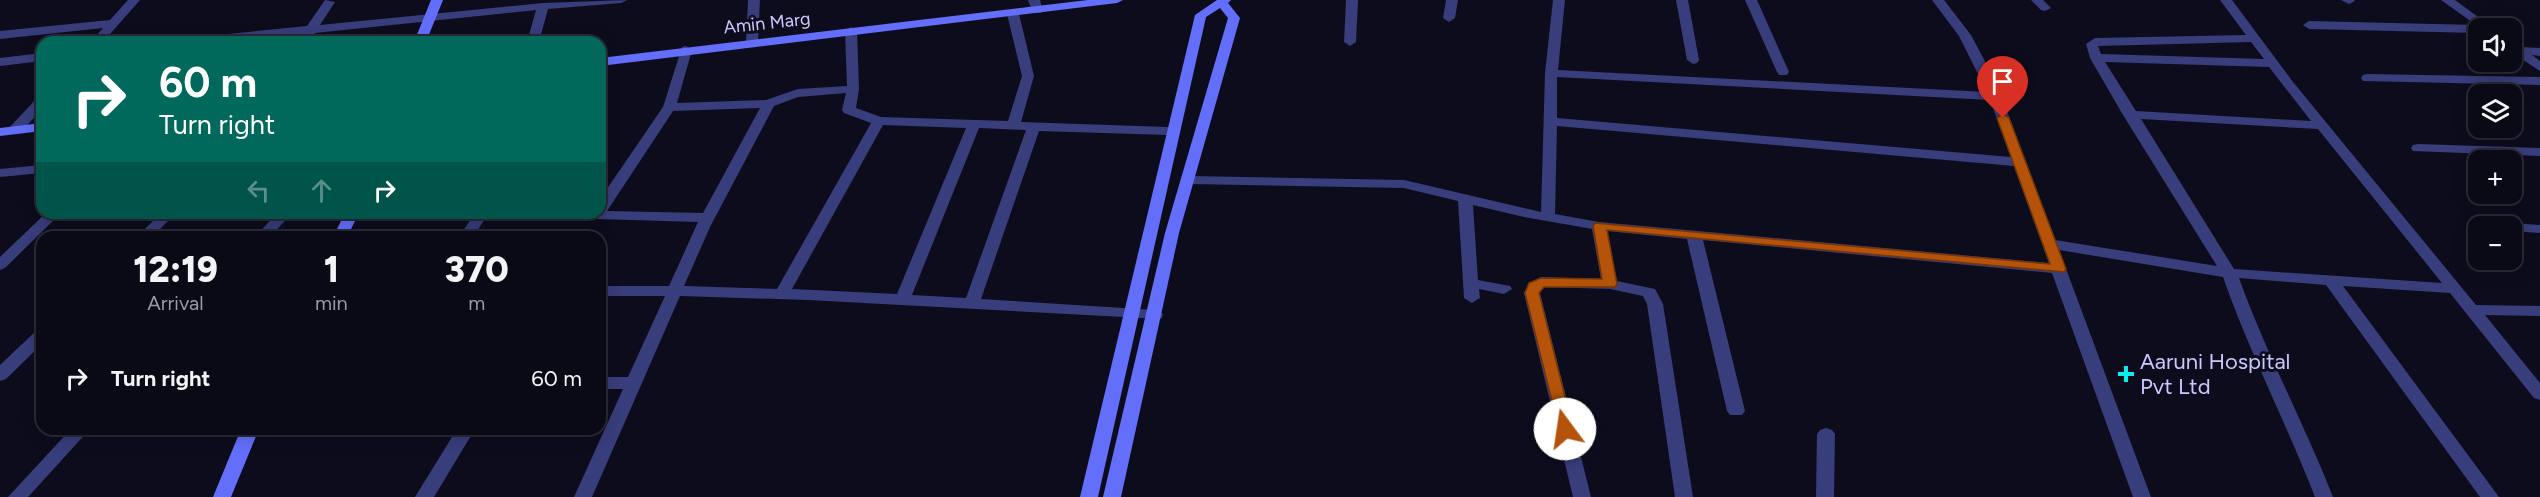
<!DOCTYPE html>
<html lang="en">
<head>
<meta charset="utf-8">
<style>
	:root { --surface:#0a0916; --page:#181723; --text:#f1f3f6; --muted:#999aa1; --line:#2a2a35 }
	body { margin:0; font-family:Figtree,sans-serif; background:var(--page); color:var(--text); height:100vh; display:flex; flex-direction:column; font-size:22px; white-space:nowrap }
	* { box-sizing:border-box; margin:0 }
	p { font-size:20px; color:var(--muted) }
	.icon { flex:none; width:33px; height:33px; fill:none; stroke:currentColor; stroke-width:2; stroke-linecap:round; stroke-linejoin:round }
	.map { position:relative; flex:1; overflow:hidden }
	.details { position:absolute; left:36px; top:231px; width:570px; height:204px; display:flex; flex-direction:column; background:var(--surface); border-radius:18px; box-shadow:0 3px 15px #0003,0 0 0 2px var(--line) }
	.details>* { flex:none }
	.hud { position:absolute; left:36px; top:36px; width:570px; height:183px; border-radius:18px; box-shadow:0 3px 15px #0003,0 0 0 2px var(--line); background:#00695c; color:#fff; overflow:hidden }
	.controls { position:absolute; left:2468px; top:18px; display:grid; gap:12px }
	.controls a { display:grid; place-items:center; width:54px; height:54px; border-radius:12px; background:var(--surface); box-shadow:0 3px 15px #0003,0 0 0 2px var(--line); font-size:30px }
	.pin { position:absolute; display:grid; place-items:center; width:51px; height:51px; color:#fff; margin:-62px -26px; border-radius:50% 50% 50% 0; rotate:-45deg; box-shadow:0 0 6px #0007 }
	.pin .icon { rotate:45deg }
	.me { position:absolute; width:66px; margin:-33px; rotate:346deg; stroke-linejoin:round; filter:drop-shadow(0 0 4px #0008) }
	.turn { display:flex; align-items:center; gap:21px; height:126px; padding:0 24px; font-size:27px }
	.turn .icon { width:78px; height:78px; stroke-width:2.5 }
	.turn b { display:block; font-size:42px; line-height:51px }
	.lanes { display:flex; align-items:center; height:57px; padding:0 24px; background:#0003; justify-content:center; gap:30px; direction:ltr }
	.lanes .off { opacity:.35 }
	.eta { display:flex; justify-content:space-evenly; align-items:center; height:102px; text-align:center }
	.eta b { font-size:36px; font-weight:800; line-height:42px }
	ul { padding:0; list-style:none }
	li { display:flex; align-items:center; gap:18px; height:90px; padding:0 24px }
	li div { flex:1 }
	li b { display:block; font-size:22px }
	li em { font-style:normal }
	.map>svg:first-child { display:block }
	.lines { fill:none; stroke-linecap:round; stroke-linejoin:round }
	.street { fill:#383d7b; fill-rule:evenodd }
	.secondary { fill:#636ffb; fill-rule:evenodd }
	.route { fill:#b45309; stroke:#753606; stroke-width:1.5 }
	.poi-dot { fill:#06edec; stroke:#0d0c1d; stroke-width:2 }
	.labels { text-anchor:middle; stroke-width:6; stroke-linejoin:round; paint-order:stroke }
	.far-street-label { font-size:18px; fill:#cac9fe; stroke:#0d0c1d }
	.poi-label { font-size:22px; fill:#cac9fe; stroke:#0d0c1d; text-anchor:start }
</style>
</head>
<body>
<div class="map">
<svg width="2540" height="497" viewBox="0 0 2540 497">
	<rect width="100%" height="100%" fill="#0d0c1d"/>
	<g class="lines">
		<g class="street">
			<polygon points="128,0 140,0 103,42 91,42 103,28 0,39 0,31 110,20"/>
			<polygon points="325,0 335,2 320,25 543,3 627,0 621,3 548,9 539,42 527,42 536,10 315,33 309,42 297,42 302,34 223,42 182,42 188,38 307,26"/>
			<polygon points="748,0 760,0 758,42 752,46 746,42"/>
			<polygon points="1028,0 1040,0 1043,11 1041,13 1033,13"/>
			<polygon points="1346,0 1358,0 1356,42 1350,46 1344,42"/>
			<polygon points="1446,0 1458,0 1455,18 1449,22 1443,18"/>
			<path d="M1553 0H1565L1558 70 1987 92 1959 36 1932 0H1944L1971 35 1996 82 2055 240 2217 266 2123 115 2090 58 2086 44 2095 38 2246 35 2220 0H2232L2293 82 2476 305 2540 306V316L2485 315 2540 383V400L2534 398 2450 293 2343 286 2499 497H2480L2326 285 2239 278C2266 353 2304 423 2333 497H2315C2286 422 2249 352 2223 277L2059 250 2151 497H2133L2052 273 1703 240 1745 411 1742 415H1730L1727 411 1687 239 1607 231 1617 281 1655 289 1663 304 1693 497H1675L1647 304 1643 296 1610 289 1544 287 1540 293 1591 497H1573L1524 293 1529 283 1541 277 1601 279 1592 229 1524 217 1473 205 1478 280 1510 286 1512 289 1504 294 1479 289 1480 298 1472 303 1464 298 1458 201 1404 188 1189 184 1182 180 1189 176 1404 180 1541 212 1545 73ZM2251 42 2264 59 2101 54 2098 46ZM2105 62 2269 67 2311 121 2136 111ZM1557 77 1990 100 2011 157 1557 118ZM2141 119 2318 129 2442 283 2234 269ZM1557 126 2014 166 2049 263 1599 222 1555 214Z"/>
			<polygon points="1676,0 1688,0 1699,60 1697,63 1693,64 1687,60"/>
			<polygon points="1745,0 1757,0 1789,72 1787,75 1779,75 1777,72"/>
			<polygon points="2031,0 2043,0 2051,8 2045,11 2041,10"/>
			<polygon points="2341,0 2354,0 2355,1 2349,4"/>
			<polygon points="2441,0 2455,0 2493,28 2478,28 2478,33 2309,29 2303,25 2309,21 2476,25"/>
			<path d="M1013 11 1019 14 1034 76 1021 122 1167 127 1174 131 1167 135 1039 131 981 299 1155 310 1161 311 1163 315 1161 319 808 300 680 296 592 497H574L623 389H600V377H628L665 296H600V286H669L698 222 597 219 590 215 600 213V199L663 107 682 47 686 46 692 50 677 103 766 100 798 89 847 86 845 31 851 27 857 31 859 89 856 108 881 117 1008 121 1022 76 1007 14ZM846 93 842 110 844 113 871 123 777 289 684 286 710 227 774 106 798 97ZM760 108 703 213 607 211 673 111ZM883 125 966 128 897 294 792 289ZM979 128 1026 130 966 298 912 295Z"/>
			<polygon points="2511,42 2521,47 2540,48 2540,56 2532,55 2540,61 2540,71 2511,52"/>
			<polygon points="42,53 42,61 0,66 0,58"/>
			<polygon points="2367,74 2540,77 2540,85 2363,81 2361,78 2363,75"/>
			<polygon points="42,97 42,109 20,133 10,133 8,130 10,127 37,98"/>
			<polygon points="2418,144 2540,148 2540,156 2413,151 2411,148 2413,145"/>
			<polygon points="42,165 42,173 0,177 0,169"/>
			<polygon points="46,213 61,213 5,268 0,270 0,257"/>
			<polygon points="161,213 176,213 152,237 137,237"/>
			<polygon points="277,213 292,213 270,237 255,237"/>
			<polygon points="475,213 489,213 473,237 459,237"/>
			<polygon points="2511,223 2540,225 2540,233 2511,231 2511,226 2504,226"/>
			<polygon points="42,330 42,344 6,379 0,381 0,365 36,331"/>
			<polygon points="1826,428 1832,430 1835,434 1834,497 1816,497 1817,434 1820,430"/>
			<polygon points="71,429 90,429 28,497 8,497"/>
			<polygon points="457,429 475,429 434,497 415,497"/>
		</g>
		<g class="secondary">
			<polygon points="431,0 443,0 426,42 414,42"/>
			<polygon points="1088,0 1123,0 1117,3 600,66 600,58"/>
			<polygon points="1217,0 1231,0 1228,3 1240,18 1179,233 1121,497 1103,497 1165,233 1228,18 1220,8 1206,17 1098,497 1080,497 1195,15"/>
			<polygon points="42,123 42,131 0,136 0,128"/>
			<polygon points="345,213 359,213 347,237 333,237"/>
			<polygon points="241,429 259,429 231,497 213,497"/>
		</g>
	</g>
	<polygon class="route" points="2003,114 2009,118 2066,269 2064,272 1607,230 1617,284 1615,287 1544,287 1539,293 1573,429 1571,433 1560,433 1525,293 1529,283 1541,278 1602,279 1593,226 1595,223 2050,264 1997,118"/>
	<path class="poi-dot" d="M2123 365h6v6h6v6h-6v6h-6v-6h-6v-6h6z"/>
	<g class="labels">
		<g class="far-street-label">
			<text transform="translate(767 23) rotate(-6)" y="6">Amin Marg</text>
		</g>
		<g class="poi-label">
			<text x="2140" y="369">Aaruni Hospital<tspan x="2140" dy="25">Pvt Ltd</tspan></text>
		</g>
	</g>
</svg>
<div class="controls">
<a><svg class="icon" aria-label="sound" viewBox="0 0 24 24"><path d="M4 9h4l5-4v14l-5-4H4zM17 9q2 3 0 6"/></svg></a>
<a><svg class="icon" aria-label="layers" viewBox="0 0 24 24"><path d="M12 4l9 5-9 5-9-5zM3 14l9 5 9-5"/></svg></a>
<a>+</a>
<a>−</a>
</div>
<div class="pin" style="left:2003px;top:118px;background:#d93025"><svg class="icon" aria-label="arrive" viewBox="0 0 24 24"><path d="M6 21V4h12l-3 4 3 4H6"/></svg></div>
<svg class="me" style="left:1565px;top:429px" viewBox="-20 -20 40 40"><circle r="19" fill="#fff"/><path d="M0-13L10 11 0 6-10 11z" fill="#b45309"/></svg>
<div class="hud">
<div class="turn"><svg class="icon" aria-label="right" viewBox="0 0 24 24"><path d="M7 20v-9h11M14 6l5 5-5 5"/></svg><div><b>60 m</b>Turn right</div></div>
<div class="lanes"><svg class="icon off" aria-label="left" viewBox="0 0 24 24"><path d="M17 20v-9H6M10 6l-5 5 5 5"/></svg><svg class="icon off" aria-label="ahead" viewBox="0 0 24 24"><path d="M12 20V5M6 11l6-6 6 6"/></svg><svg class="icon" aria-label="right" viewBox="0 0 24 24"><path d="M7 20v-9h11M14 6l5 5-5 5"/></svg></div>
</div>
<section class="details">
<div class="eta">
<div><b>12:19</b><p>Arrival</p></div>
<div><b>1</b><p>min</p></div>
<div><b>370</b><p>m</p></div>
</div>
<ul>
<li><svg class="icon" aria-label="right" viewBox="0 0 24 24"><path d="M7 20v-9h11M14 6l5 5-5 5"/></svg><div><b>Turn right</b></div><em>60 m</em></li>
</ul>
</section>
</div>
</body>
</html>
